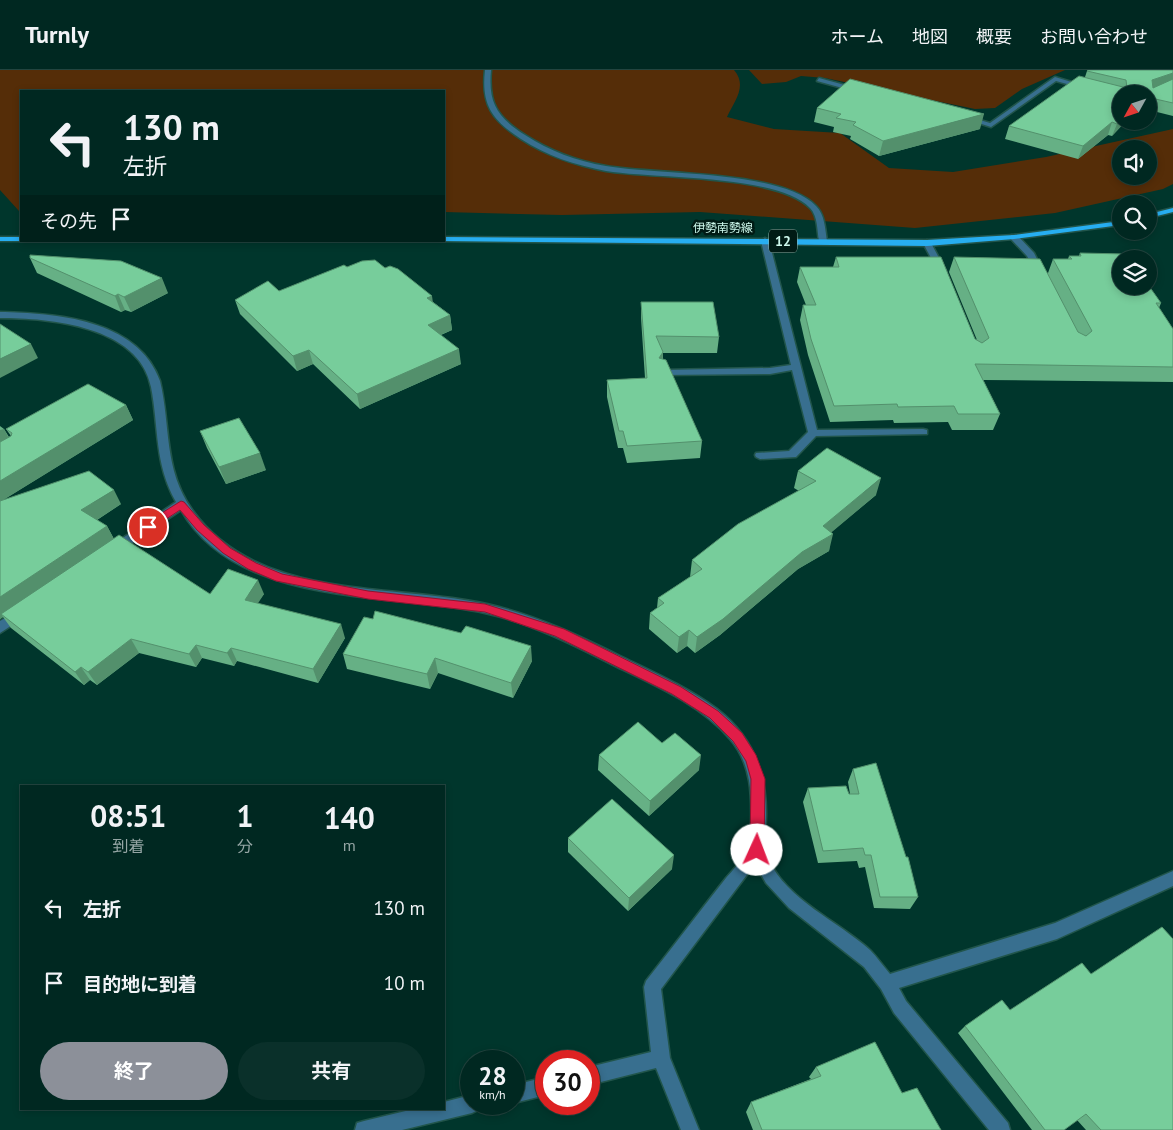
<!DOCTYPE html>
<html lang="ja">
<head>
<meta charset="utf-8">
<style>
	:root { --surface:#002821; --page:#0a302a; --text:#f1f3f6; --muted:#95a6a5; --line:#22443f; --accent:#8c9099 }
	body { margin:0; font-family:"PT Sans","Noto Sans JP",sans-serif; background:var(--page); color:var(--text); height:100vh; display:flex; flex-direction:column; font-size:19px; white-space:nowrap }
	* { box-sizing:border-box; margin:0 }
	p { font-size:16px; color:var(--muted) }
	.icon { flex:none; width:28px; height:28px; fill:none; stroke:currentColor; stroke-width:2; stroke-linecap:round; stroke-linejoin:round }
	.map { position:relative; flex:1; overflow:hidden }
	.panel { position:absolute; left:20px; top:715px; width:425px; height:325px; display:flex; flex-direction:column; background:var(--surface); border-radius:0px; box-shadow:0 2px 8px #0003,0 0 0 1px var(--line) }
	.panel>* { flex:none }
	.guide { position:absolute; left:20px; top:20px; width:425px; height:152px; border-radius:0px; box-shadow:0 2px 8px #0003,0 0 0 1px var(--line); background:#002821; color:var(--text); overflow:hidden }
	.needle { width:32px; rotate:230deg }
	.tools { position:absolute; left:1112px; top:15px; display:grid; gap:10px }
	.tools a { display:grid; place-items:center; width:45px; height:45px; border-radius:50%; background:var(--surface); box-shadow:0 2px 8px #0003,0 0 0 1px var(--line); font-size:25px }
	.speed { position:absolute; left:460px; top:980px; display:flex; gap:10px; font-size:25px; font-weight:700; text-align:center }
	.speed>* { display:grid; place-content:center; width:65px; height:65px; border-radius:50%; background:var(--surface); box-shadow:0 2px 8px #0003,0 0 0 1px var(--line); line-height:1 }
	.speed small { font-size:12px; font-weight:400 }
	.speed .limit { border:8px solid #d22; background:#fff; color:#111 }
	.pin { position:absolute; display:grid; place-items:center; width:42px; height:42px; color:#fff; margin:-21px; border:2px solid #fff; border-radius:50%; box-shadow:0 1px 5px #0007 }
	.me { position:absolute; width:55px; margin:-28px; rotate:2deg; stroke-linejoin:round; filter:drop-shadow(0 0 4px #0008) }
	.turn { display:flex; align-items:center; gap:18px; height:105px; padding:0 20px; font-size:22px }
	.turn .icon { width:65px; height:65px; stroke-width:2.5 }
	.turn b { display:block; font-size:35px; line-height:42px }
	.then { display:flex; align-items:center; height:48px; padding:0 20px; background:#0003; gap:10px; font-size:19px }
	.eta { display:flex; justify-content:space-evenly; align-items:center; height:85px; text-align:center }
	.eta b { font-size:30px; font-weight:700; line-height:35px }
	.action { display:flex; gap:10px; margin-top:auto; padding:10px 20px }
	.action a { flex:1; height:58px; border-radius:30px; background:var(--accent); color:#fff; font-size:20px; font-weight:700; line-height:58px; text-align:center }
	.action a+a { background:var(--page); color:var(--text) }
	ul { padding:0; list-style:none }
	li { display:flex; align-items:center; gap:15px; height:75px; padding:0 20px }
	li div { flex:1 }
	li b { display:block; font-size:19px }
	li em { font-style:normal }
	header { display:flex; align-items:center; gap:30px; box-sizing:border-box; height:70px; padding:0 25px; background:var(--surface); border-bottom:1px solid var(--line) }
	header strong { font-size:24px }
	nav { display:flex; gap:28px; margin-inline-start:auto; font-size:18px }
	.map>svg:first-child { display:block }
	.green { fill:#552d08; fill-rule:evenodd }
	.lines { fill:none; stroke-linecap:round; stroke-linejoin:round }
	.minor-casing { stroke:#21554b; stroke-width:3 }
	.major-casing { stroke:#21554b; stroke-width:3 }
	.minor { fill:#386f8f; fill-rule:evenodd }
	.major { fill:#27aef1; fill-rule:evenodd }
	.wall { fill:#66b085 }
	.shaded-wall { fill:#53906c }
	.building { fill:#77cd9b; stroke:#53906c }
	.route { fill:#e11d48; stroke:#92132f }
	.labels { text-anchor:middle; stroke-width:5; stroke-linejoin:round; paint-order:stroke }
	.far-street-label { font-size:12px; fill:#cdf8ec; stroke:#001b15 }
	.shield { fill:#001b15; stroke:#90b6ac; stroke-width:1 }
	.shield-label { font-size:14px; font-weight:bold; fill:#cdf8ec }
</style>
</head>
<body>
<header>
<strong>Turnly</strong>
<nav><a>ホーム</a><a>地図</a><a>概要</a><a>お問い合わせ</a></nav>
</header>
<div class="map">
<svg width="1173" height="1060" viewBox="0 0 1173 1060">
	<rect width="100%" height="100%" fill="#00362c"/>
	<g class="green">
		<path d="M0 0H734C748 16 734 32 727 47L774 59 840 63 889 98 953 102 1046 87 1173 59V114L1163 119 1055 143 915 158 700 142 562 145 444 142V21H21V141H19L0 120ZM1121 79H1149V106H1121Z"/>
		<polygon points="749,0 1065,0 1022,19 995,38 975,39 825,8 801,6 786,12 762,14"/>
	</g>
	<g class="lines">
		<g class="minor-casing">
			<g id="minor">
				<path d="M485 0H491C488 33 497 47 525 65 550 81 576 91 606 96 656 105 781 100 816 136 825 145 825 159 827 171L823 174 819 171C817 161 818 146 810 138 777 104 654 109 606 101 575 95 547 86 521 69 492 50 481 35 485 0Z"/>
				<polygon points="1055,7 1088,17 1085,19 1056,11 991,57 963,48 966,46 990,53"/>
				<polygon points="819,8 859,19 860,20 857,22 817,11"/>
				<polygon points="1011,165 1017,165 1034,183 1044,203 1043,205 1037,205 1027,186 1011,169"/>
				<polygon points="765,168 769,171 817,360 923,359 927,360 927,364 816,366 796,387 760,389 756,387 755,385 756,383 789,381 808,362 792,300 770,304 661,305 659,303 664,300 770,298 791,295 761,171"/>
				<polygon points="927,170 931,173 946,201 945,203 938,201 923,173"/>
				<path d="M0 242C55 243 138 249 160 311 171 356 163 400 193 441 261 535 401 511 499 537 542 548 581 567 620 586 653 602 687 617 717 639 751 665 766 700 766 743 766 758 763 775 769 790 786 829 839 852 870 880 877 887 883 896 890 904L1055 853 1173 801V816L1057 869 899 918 906 931 1008 1053 1010 1060H989L894 943 881 919 864 897 789 838 766 813 755 794 661 919 670 988 699 1060H681L656 998 589 1015V997L651 982 644 917 646 911C673 877 699 842 726 808 732 801 748 784 751 776 752 772 750 763 751 758 752 727 752 694 730 669 700 634 654 615 613 595 572 574 530 553 485 543 390 522 237 538 181 440L119 482H111L109 479 111 476 176 432C154 393 159 358 151 317 139 256 50 248 0 248Z"/>
				<polygon points="22,538 26,540 28,543 26,546 0,563 0,551"/>
				<polygon points="546,1007 546,1025 514,1033 514,1015"/>
				<polygon points="471,1025 471,1034 481,1034 478,1040 472,1043 402,1060 355,1060 357,1053 364,1051 414,1039 444,1039 444,1032"/>
			</g>
		</g>
		<g class="major-casing">
			<g id="major">
				<polygon points="1173,138 1173,142 1149,148 1149,144"/>
				<polygon points="1121,151 1121,155 1014,169 927,176 441,171 444,171 444,167 927,170 1014,165"/>
				<polygon points="0,167 21,167 22,171 0,171"/>
			</g>
		</g>
		<use href="#minor" class="minor"/>
		<use href="#major" class="major"/>
	</g>
	<g class="wall">
		<polygon points="1173,0 1173,46 1149,40 1149,24 1121,24 1121,51 1126,51 1112,66 1108,65 1078,89 1005,69 1009,56 1085,7 1087,1"/>
		<polygon points="817,38 980,59 879,86 850,69 851,66 833,62 834,57 814,52"/>
		<polygon points="1080,183 1161,233 1159,238 1173,259 1173,312 983,310 1000,344 993,360 952,360 948,352 894,353 893,350 830,352 808,285 800,250 803,235 806,235 797,212 800,197 833,197 836,187 977,270 949,202 954,187 1048,203 1053,189 1068,189 1069,186 1079,186"/>
		<polygon points="30,188 168,223 131,242 125,240 121,242 37,203"/>
		<polygon points="347,197 433,232 450,245 452,260 441,265 461,294 360,339 313,294 297,301 240,244 235,230 279,221"/>
		<polygon points="641,232 719,267 717,283 663,283 663,289 702,371 700,388 627,393 623,378 618,378 607,327 607,310 645,308 641,248"/>
		<polygon points="126,335 133,350 3,430 121,434 97,450 107,456 114,469 210,524 264,524 257,533 345,568 318,613 237,591 234,596 202,588 196,597 139,583 97,615 90,610 84,615 11,558 3,547 0,549 0,356 4,359 9,367 11,366 6,359"/>
		<polygon points="200,361 266,400 226,414 207,378"/>
		<polygon points="798,401 876,425 831,462 829,481 798,499 720,565 695,583 687,576 677,583 649,559 650,543 657,538 658,528 690,507 692,490 799,421 794,418"/>
		<polygon points="343,584 532,591 513,628 438,603 430,619 347,599"/>
		<polygon points="662,673 699,700 649,746 598,700 599,685"/>
		<polygon points="853,699 918,827 910,839 874,838 865,797 859,798 857,791 818,793 803,732 808,718 850,724 848,712"/>
		<polygon points="568,768 672,799 628,841 568,782"/>
		<polygon points="1091,904 1173,1060 1086,1060 1077,1050 1064,1060 1032,1060 958,963 965,956 1010,940"/>
		<polygon points="816,997 902,1023 941,1060 753,1060 746,1042 751,1032 811,1009 809,1007"/>
	</g>
	<g class="shaded-wall">
		<polygon points="1173,3 1173,12 1147,22 1152,10"/>
		<polygon points="984,44 980,59 879,86 883,71"/>
		<polygon points="1121,49 1121,51 1126,51 1112,66 1117,54"/>
		<polygon points="1112,52 1108,65 1078,89 1083,76"/>
		<polygon points="162,208 168,223 131,242 124,227"/>
		<polygon points="118,224 125,240 121,242 115,226"/>
		<polygon points="432,226 434,240 427,228"/>
		<polygon points="450,245 452,260 430,269 428,255"/>
		<polygon points="31,274 38,288 0,308 0,289"/>
		<polygon points="459,279 461,294 360,339 357,324"/>
		<polygon points="309,280 313,294 297,301 293,286"/>
		<polygon points="663,282 662,299 659,288"/>
		<polygon points="126,335 133,350 0,432 0,411"/>
		<polygon points="4,359 12,374 0,379 0,360"/>
		<polygon points="260,383 266,400 226,414 219,397"/>
		<polygon points="881,408 876,425 820,472 833,464 829,481 798,499 720,565 695,583 697,567 802,482 823,456"/>
		<polygon points="114,420 121,434 89,455 81,440"/>
		<polygon points="107,456 115,471 1,544 3,547 0,549 0,527"/>
		<polygon points="258,510 264,524 251,544 245,530"/>
		<polygon points="341,554 345,568 318,613 313,599"/>
		<polygon points="689,560 687,576 677,583 679,567"/>
		<polygon points="131,569 139,583 97,615 88,602"/>
		<polygon points="196,575 202,588 196,597 189,584"/>
		<polygon points="531,576 532,591 513,628 511,613"/>
		<polygon points="231,578 237,591 234,596 227,583"/>
		<polygon points="435,588 438,603 430,619 427,604"/>
		<polygon points="81,597 90,610 84,615 75,602"/>
		<polygon points="701,685 699,700 649,746 650,731"/>
		<polygon points="674,785 672,799 628,841 629,828"/>
	</g>
	<g class="building">
		<polygon points="1088,0 1173,0 1173,3 1152,10 1153,18 1173,9 1173,33 1151,28 1149,30 1149,24 1121,24 1121,49 1117,54 1112,52 1083,76 1009,56 1079,6 1127,18 1126,10 1087,1"/>
		<polygon points="850,9 984,44 883,71 853,55 856,52 836,48 841,44 817,38"/>
		<polygon points="1080,183 1126,184 1129,189 1121,189 1121,216 1149,216 1161,233 1156,233 1173,259 1173,297 975,294 1000,344 958,344 954,336 898,337 897,334 834,336 811,269 803,235 816,235 800,197 839,197 836,187 941,187 975,269 982,273 989,268 954,187 1040,189 1078,262 1086,266 1092,261 1053,189 1072,189 1069,186 1081,186"/>
		<polygon points="30,185 121,191 162,208 124,227 118,224 115,226 30,188"/>
		<polygon points="375,190 385,198 390,196 398,199 432,226 427,228 450,245 428,255 459,279 357,324 309,280 293,286 235,230 268,211 279,221 344,195 347,197 362,191"/>
		<polygon points="641,232 713,232 719,267 656,266 663,282 659,288 666,290 702,371 627,376 623,361 619,361 607,310 647,308"/>
		<polygon points="0,254 31,274 0,289"/>
		<polygon points="88,314 126,335 0,411 0,372 11,366 12,363 6,359"/>
		<polygon points="239,348 260,383 219,397 200,361"/>
		<polygon points="827,378 881,408 823,456 833,464 802,482 723,549 697,567 689,560 679,567 650,543 664,533 658,528 702,499 692,490 738,454 816,411 798,401"/>
		<polygon points="89,401 114,420 81,440 107,456 0,527 0,431"/>
		<polygon points="119,465 210,524 228,499 258,510 245,530 341,554 313,599 231,578 227,583 196,575 189,584 131,569 88,602 81,597 75,602 1,544"/>
		<polygon points="375,541 461,563 466,556 531,576 511,613 435,588 427,604 343,584 364,547 373,549"/>
		<polygon points="638,652 662,673 675,663 701,685 650,731 599,685"/>
		<polygon points="876,693 906,787 908,787 918,827 880,827 871,785 865,785 863,778 823,781 808,718 846,716 849,724 859,724 853,699"/>
		<polygon points="612,729 674,785 629,828 568,768"/>
		<polygon points="1162,857 1173,869 1173,1060 1101,1060 1086,1044 1064,1060 1045,1060 965,956 1002,930 1010,940 1082,893 1091,904"/>
		<polygon points="875,972 902,1023 917,1018 941,1060 762,1060 751,1032 821,1006 816,997"/>
	</g>
	<polygon class="route" points="181,431 184,432 204,455 230,478 256,493 282,504 368,521 485,534 564,559 681,617 718,641 742,663 756,685 765,709 764,780 762,784 757,786 752,784 750,780 751,709 746,691 733,671 710,648 672,624 555,566 485,542 368,529 276,511 248,499 223,483 197,460 180,440 151,459 144,459 144,454"/>
	<g class="labels">
		<g class="far-street-label">
			<text x="723" y="162">伊勢南勢線</text>
		</g>
		<rect class="shield" x="769" y="159.5" width="28" height="23" rx="4"/>
		<g class="shield-label">
			<text x="783" y="176">12</text>
		</g>
	</g>
</svg>
<div class="tools">
<a><svg class="needle" viewBox="-14 -14 28 28"><path d="M0-13l5 13h-10z" fill="#e53935"/><path d="M0 13l5-13h-10z" fill="#95a6a5"/></svg></a>
<a><svg class="icon" aria-label="sound" viewBox="0 0 24 24"><path d="M4 9h4l5-4v14l-5-4H4zM17 9q2 3 0 6"/></svg></a>
<a><svg class="icon" aria-label="search" viewBox="0 0 24 24"><circle cx="10" cy="10" r="6"/><path d="M15 15l6 6"/></svg></a>
<a><svg class="icon" aria-label="layers" viewBox="0 0 24 24"><path d="M12 4l9 5-9 5-9-5zM3 14l9 5 9-5"/></svg></a>
</div>
<div class="speed"><div>28<small>km/h</small></div><div class="limit">30</div></div>
<div class="pin" style="left:148px;top:457px;background:#d93025"><svg class="icon" aria-label="arrive" viewBox="0 0 24 24"><path d="M6 21V4h12l-3 4 3 4H6"/></svg></div>
<svg class="me" style="left:757px;top:780px" viewBox="-20 -20 40 40"><circle r="19" fill="#fff"/><path d="M0-13L10 11 0 6-10 11z" fill="#e11d48"/></svg>
<div class="guide">
<div class="turn"><svg class="icon" aria-label="left" viewBox="0 0 24 24"><path d="M17 20v-9H6M10 6l-5 5 5 5"/></svg><div><b>130 m</b>左折</div></div>
<div class="then">その先<svg class="icon" aria-label="arrive" viewBox="0 0 24 24"><path d="M6 21V4h12l-3 4 3 4H6"/></svg></div>
</div>
<section class="panel">
<div class="eta">
<div><b>08:51</b><p>到着</p></div>
<div><b>1</b><p>分</p></div>
<div><b>140</b><p>m</p></div>
</div>
<ul>
<li><svg class="icon" aria-label="left" viewBox="0 0 24 24"><path d="M17 20v-9H6M10 6l-5 5 5 5"/></svg><div><b>左折</b></div><em>130 m</em></li>
<li><svg class="icon" aria-label="arrive" viewBox="0 0 24 24"><path d="M6 21V4h12l-3 4 3 4H6"/></svg><div><b>目的地に到着</b></div><em>10 m</em></li>
</ul>
<div class="action"><a>終了</a><a>共有</a></div>
</section>
</div>
</body>
</html>
